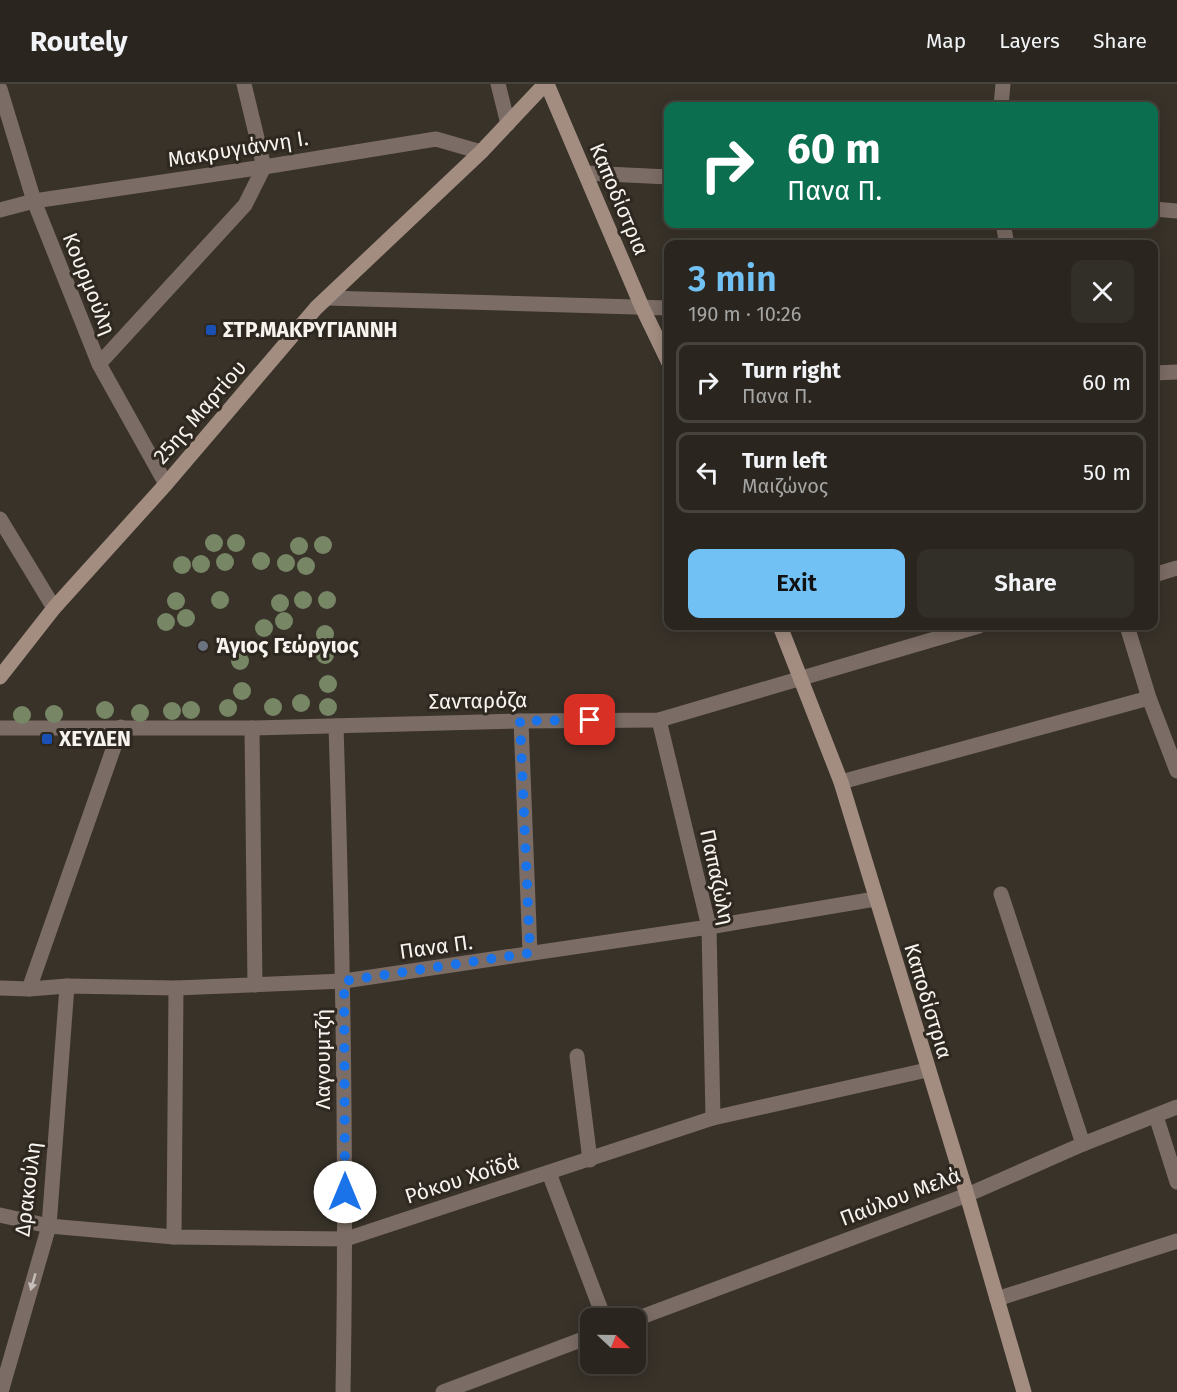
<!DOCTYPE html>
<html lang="en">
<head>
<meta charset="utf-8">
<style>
	:root { --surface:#2a261f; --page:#322e28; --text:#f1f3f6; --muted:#a5a5a4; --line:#46433d; --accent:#72c1f5 }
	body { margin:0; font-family:"Fira Sans",sans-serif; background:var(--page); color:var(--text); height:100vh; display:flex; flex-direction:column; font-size:22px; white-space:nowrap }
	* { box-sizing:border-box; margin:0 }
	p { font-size:20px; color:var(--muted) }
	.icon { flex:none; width:33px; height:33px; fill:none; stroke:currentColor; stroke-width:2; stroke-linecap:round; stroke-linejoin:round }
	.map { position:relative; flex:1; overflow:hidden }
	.drawer { position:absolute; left:664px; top:156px; width:494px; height:390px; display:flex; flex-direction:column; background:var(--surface); border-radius:12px; box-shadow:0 3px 15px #0003,0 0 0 2px var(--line) }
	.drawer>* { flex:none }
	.guide { position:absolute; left:664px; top:18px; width:494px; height:126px; border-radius:12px; box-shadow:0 3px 15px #0003,0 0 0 2px var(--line); background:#0b6e4f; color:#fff; overflow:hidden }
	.needle { width:39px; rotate:112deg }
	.tools { position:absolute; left:580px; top:1224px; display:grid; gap:12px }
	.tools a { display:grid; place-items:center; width:66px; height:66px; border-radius:12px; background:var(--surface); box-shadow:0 3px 15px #0003,0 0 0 2px var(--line); font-size:30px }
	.pin { position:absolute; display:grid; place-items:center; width:51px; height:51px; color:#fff; margin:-26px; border-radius:12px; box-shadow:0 3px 9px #0006 }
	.me { position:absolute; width:66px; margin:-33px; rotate:0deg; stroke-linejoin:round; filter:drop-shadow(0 0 4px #0008) }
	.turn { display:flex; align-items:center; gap:21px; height:126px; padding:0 24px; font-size:27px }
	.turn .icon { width:78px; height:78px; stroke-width:2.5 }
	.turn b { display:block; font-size:42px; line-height:51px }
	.round { display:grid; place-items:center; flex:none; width:63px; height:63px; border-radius:12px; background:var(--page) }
	.headline { display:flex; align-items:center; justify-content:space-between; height:102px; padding:0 24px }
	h1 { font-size:36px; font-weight:600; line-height:45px; color:var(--accent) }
	.cta { display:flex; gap:12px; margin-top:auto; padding:12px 24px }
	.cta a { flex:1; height:69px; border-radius:12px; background:var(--accent); color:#111; font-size:24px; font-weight:600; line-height:69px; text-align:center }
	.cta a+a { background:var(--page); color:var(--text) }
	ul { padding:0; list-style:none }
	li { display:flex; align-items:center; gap:18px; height:81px; margin:0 12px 9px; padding:0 12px; border:3px solid var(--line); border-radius:12px }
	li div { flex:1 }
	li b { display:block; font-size:22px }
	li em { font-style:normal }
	header { display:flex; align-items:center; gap:36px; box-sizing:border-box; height:84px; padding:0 30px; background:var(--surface); border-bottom:2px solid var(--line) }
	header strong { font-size:28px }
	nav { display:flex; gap:33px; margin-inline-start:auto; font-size:21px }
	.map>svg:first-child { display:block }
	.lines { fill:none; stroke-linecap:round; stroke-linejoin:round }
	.street { stroke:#7b6c65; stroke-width:15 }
	.secondary { stroke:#a38c80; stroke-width:15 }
	.tree { fill:#778665 }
	.oneway { fill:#c5bdb7 }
	.route { stroke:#1a73e8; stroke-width:10; stroke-dasharray:0 18 }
	.transit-dot { fill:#1a4fb4; stroke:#2e2820; stroke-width:2 }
	.worship-dot { fill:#6b7280; stroke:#2e2820; stroke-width:2 }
	.labels { text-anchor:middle; stroke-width:6; stroke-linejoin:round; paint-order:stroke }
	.street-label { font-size:21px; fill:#f7f3ee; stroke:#2e2820 }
	.poi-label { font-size:21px; font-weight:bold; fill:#f7f3ee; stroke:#2e2820; text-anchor:start }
</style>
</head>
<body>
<header>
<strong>Routely</strong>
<nav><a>Map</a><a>Layers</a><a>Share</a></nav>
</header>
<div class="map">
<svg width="1177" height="1308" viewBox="0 0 1177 1308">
	<rect width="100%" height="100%" fill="#383229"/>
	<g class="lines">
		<g class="street">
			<polyline points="498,0 508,40"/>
			<polyline points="0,5 34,117 99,280 166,400"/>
			<polyline points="1001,22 1003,0"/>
			<polyline points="585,89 669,93"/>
			<polyline points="1154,125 1177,127"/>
			<polyline points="0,126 34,117 264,83 436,55 481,68"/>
			<polyline points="1003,140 1007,160"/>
			<polyline points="327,214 669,224"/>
			<polyline points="99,280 245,121 264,83 244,0"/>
			<polyline points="1154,289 1177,288"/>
			<polyline points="0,435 54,524"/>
			<polyline points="1154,491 1177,484"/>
			<polyline points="1127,542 1149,614 1177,687"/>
			<polyline points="659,636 709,843 713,1034"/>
			<polyline points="521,637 530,869"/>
			<path d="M336 642C343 864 347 1086 343 1308"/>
			<polyline points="0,644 252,644 521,637 659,636 979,542"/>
			<polyline points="252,644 255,901"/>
			<polyline points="841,698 1149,614"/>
			<polyline points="1001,810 1083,1060"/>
			<polyline points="0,904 29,905 67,902 176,904 344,897 709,843 875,815"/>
			<polyline points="29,905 121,643"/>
			<polyline points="577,972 590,1076"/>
			<polyline points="1156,1032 1177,1098"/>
			<polyline points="549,1089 604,1234"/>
			<polyline points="0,1131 49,1142 174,1153 346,1155 713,1034 927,986"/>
			<polyline points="174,1153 176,904"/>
			<polyline points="997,1215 1177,1157"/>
			<polyline points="636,1235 967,1111 1083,1060 1177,1023"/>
			<polyline points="1,1308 49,1142 67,902"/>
			<polyline points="443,1308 591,1252"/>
		</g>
		<g class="secondary">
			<polyline points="547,0 642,223 669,279"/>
			<polyline points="780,542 841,698 967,1111 1024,1308"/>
			<polyline points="0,593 54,524 166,400 316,224 481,68 545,0"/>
		</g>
	</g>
	<g class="tree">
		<circle cx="214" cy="459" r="9"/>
		<circle cx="236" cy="459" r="9"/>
		<circle cx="323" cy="461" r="9"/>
		<circle cx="299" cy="462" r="9"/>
		<circle cx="261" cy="477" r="9"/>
		<circle cx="225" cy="478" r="9"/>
		<circle cx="286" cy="479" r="9"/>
		<circle cx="201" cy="480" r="9"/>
		<circle cx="182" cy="481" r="9"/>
		<circle cx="306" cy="482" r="9"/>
		<circle cx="220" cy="516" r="9"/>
		<circle cx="303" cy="516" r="9"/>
		<circle cx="327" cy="516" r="9"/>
		<circle cx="176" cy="517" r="9"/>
		<circle cx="280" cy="519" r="9"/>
		<circle cx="186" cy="534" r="9"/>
		<circle cx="284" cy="537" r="9"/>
		<circle cx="166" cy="538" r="9"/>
		<circle cx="264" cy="544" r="9"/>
		<circle cx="325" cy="550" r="9"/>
		<circle cx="325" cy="571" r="9"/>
		<circle cx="240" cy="577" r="9"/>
		<circle cx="328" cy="600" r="9"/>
		<circle cx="242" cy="607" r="9"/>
		<circle cx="301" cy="619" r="9"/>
		<circle cx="273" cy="623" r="9"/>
		<circle cx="328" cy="623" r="9"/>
		<circle cx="228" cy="624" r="9"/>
		<circle cx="105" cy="626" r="9"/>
		<circle cx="191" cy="626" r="9"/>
		<circle cx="172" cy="627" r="9"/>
		<circle cx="140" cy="629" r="9"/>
		<circle cx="54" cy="630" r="9"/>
		<circle cx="22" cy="631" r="9"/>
	</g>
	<defs><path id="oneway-solid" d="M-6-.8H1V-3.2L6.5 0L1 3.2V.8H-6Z" transform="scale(1.5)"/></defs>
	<use class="oneway" href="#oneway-solid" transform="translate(33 1198) rotate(106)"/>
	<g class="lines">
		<polyline class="route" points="345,1108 344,897 530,869 520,637 590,636"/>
	</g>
	<g class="transit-dot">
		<rect x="205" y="240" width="12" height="12" rx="3"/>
		<rect x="41" y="649" width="12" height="12" rx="3"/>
	</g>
	<circle class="worship-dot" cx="203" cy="562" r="6"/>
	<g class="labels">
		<g class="street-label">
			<text transform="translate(238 65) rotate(-9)" y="7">Μακρυγιάννη Ι.</text>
			<text transform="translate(619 115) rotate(67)" y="7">Καποδίστρια</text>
			<text transform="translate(89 200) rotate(68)" y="7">Κουρμούλη</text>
			<text transform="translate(200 328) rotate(-49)" y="7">25ης Μαρτίου</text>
			<text transform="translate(478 617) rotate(-1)" y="7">Σανταρόζα</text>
			<text transform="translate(717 793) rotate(78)" y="7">Παπαζώλη</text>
			<text transform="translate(436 863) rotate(-8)" y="7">Πανα Π.</text>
			<text transform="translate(928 917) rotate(73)" y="7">Καποδίστρια</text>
			<text transform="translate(323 975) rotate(-90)" y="7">Λαγουμτζή</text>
			<text transform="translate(462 1095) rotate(-18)" y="7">Ρόκου Χοϊδά</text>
			<text transform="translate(28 1105) rotate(-83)" y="7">Δρακούλη</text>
			<text transform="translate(900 1113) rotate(-21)" y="7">Παύλου Μελά</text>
		</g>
		<g class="poi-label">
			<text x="223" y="253">ΣΤΡ.ΜΑΚΡΥΓΙΑΝΝΗ</text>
			<text x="215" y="569">Άγιος Γεώργιος</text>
			<text x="59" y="662">ΧΕΥΔΕΝ</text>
		</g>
	</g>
</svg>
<div class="tools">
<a><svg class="needle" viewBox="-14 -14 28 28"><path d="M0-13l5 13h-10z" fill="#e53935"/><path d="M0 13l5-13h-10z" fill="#a5a5a4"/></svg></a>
</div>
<div class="pin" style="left:590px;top:636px;background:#d93025"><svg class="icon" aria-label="arrive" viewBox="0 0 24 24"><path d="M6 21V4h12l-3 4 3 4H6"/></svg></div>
<svg class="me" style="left:345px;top:1108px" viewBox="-20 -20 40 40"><circle r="19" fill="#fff"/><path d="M0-13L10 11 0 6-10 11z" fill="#1a73e8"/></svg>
<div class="guide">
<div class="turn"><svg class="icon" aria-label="right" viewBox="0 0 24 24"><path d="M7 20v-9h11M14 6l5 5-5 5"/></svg><div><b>60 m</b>Πανα Π.</div></div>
</div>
<section class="drawer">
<div class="headline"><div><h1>3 min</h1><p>190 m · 10:26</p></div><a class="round"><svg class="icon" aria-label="close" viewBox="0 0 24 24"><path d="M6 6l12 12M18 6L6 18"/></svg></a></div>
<ul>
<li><svg class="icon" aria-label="right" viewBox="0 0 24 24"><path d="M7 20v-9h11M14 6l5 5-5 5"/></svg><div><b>Turn right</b><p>Πανα Π.</p></div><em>60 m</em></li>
<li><svg class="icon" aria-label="left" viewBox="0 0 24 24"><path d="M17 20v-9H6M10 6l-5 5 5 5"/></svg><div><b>Turn left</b><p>Μαιζώνος</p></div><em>50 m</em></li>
</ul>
<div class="cta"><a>Exit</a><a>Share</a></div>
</section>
</div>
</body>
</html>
